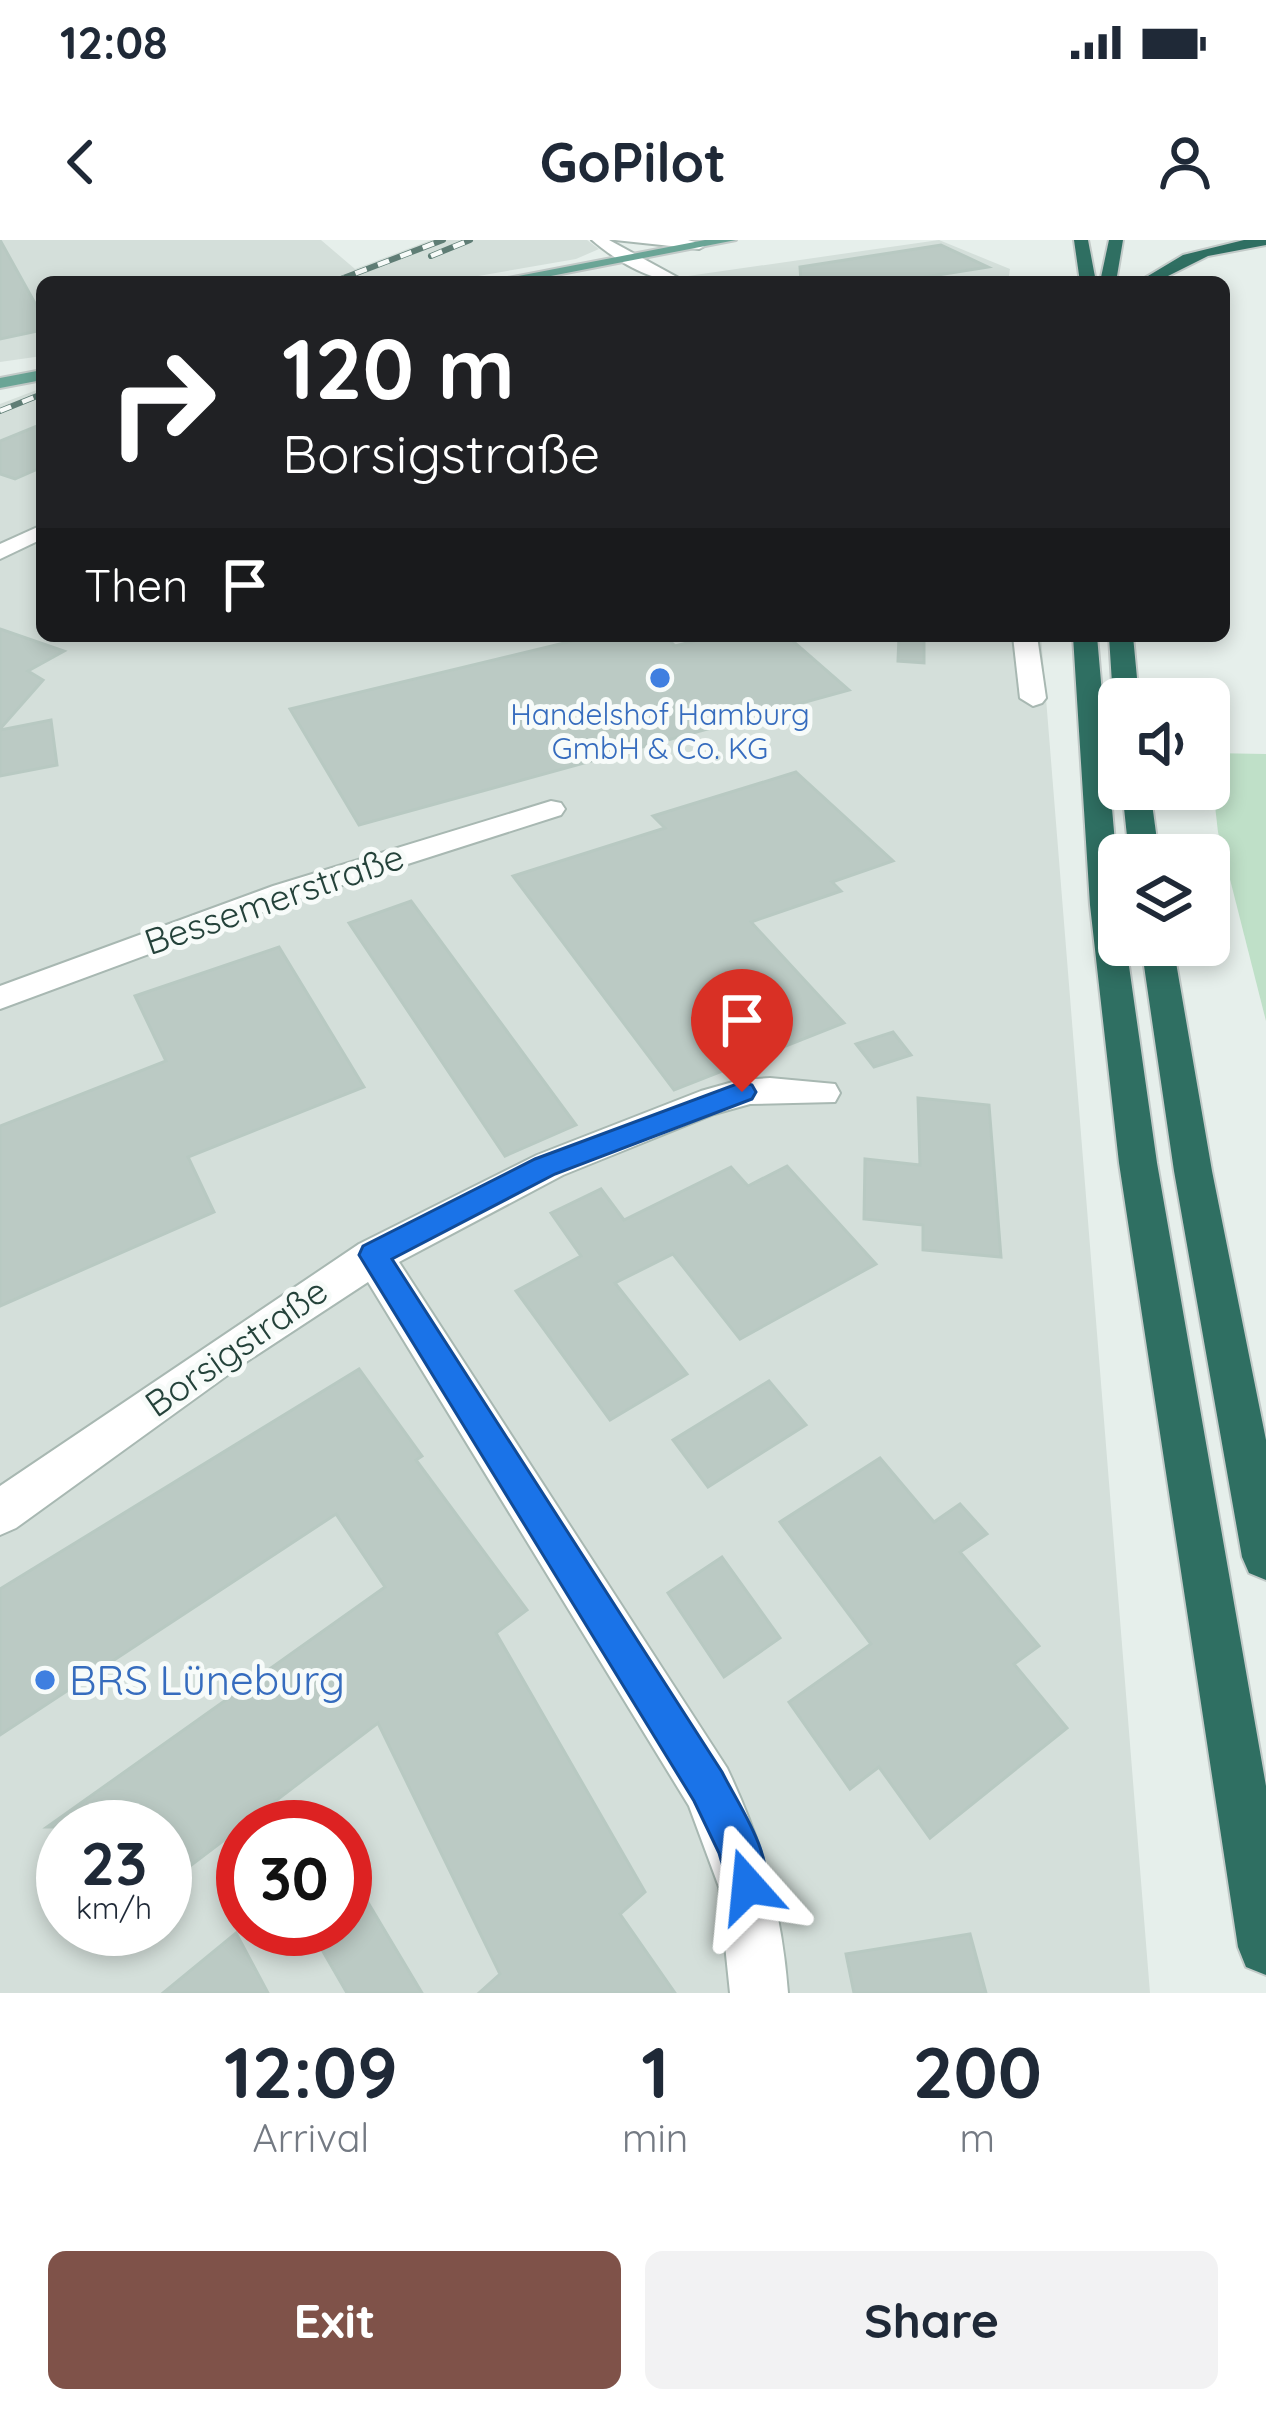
<!DOCTYPE html>
<html lang="en">
<head>
<meta charset="utf-8">
<style>
	:root { --surface:#fff; --page:#f2f2f3; --text:#1f2937; --muted:#747a83; --accent:#7f5249 }
	body { margin:0; font-family:Quicksand,sans-serif; background:var(--page); color:var(--text); height:100vh; display:flex; flex-direction:column; font-size:45px; white-space:nowrap }
	* { box-sizing:border-box; margin:0 }
	p { font-size:39px; color:var(--muted) }
	.icon { flex:none; width:66px; height:66px; fill:none; stroke:currentColor; stroke-width:2; stroke-linecap:round; stroke-linejoin:round }
	.map { position:relative; height:1753px; overflow:hidden }
	.sheet { display:flex; flex-direction:column; background:var(--surface); flex:1 }
	.sheet>* { flex:none }
	.banner { position:absolute; left:36px; top:36px; width:1194px; height:366px; border-radius:18px; box-shadow:0 6px 18px #0003; background:#202124; color:#fff; overflow:hidden }
	.controls { position:absolute; left:1098px; top:438px; display:grid; gap:24px }
	.controls a { display:grid; place-items:center; width:132px; height:132px; border-radius:18px; background:var(--surface); box-shadow:0 6px 18px #0003; font-size:60px }
	.speed { position:absolute; left:36px; top:1560px; display:flex; gap:24px; font-size:60px; font-weight:700; text-align:center }
	.speed>* { display:grid; place-content:center; width:156px; height:156px; border-radius:50%; background:var(--surface); box-shadow:0 6px 18px #0003; line-height:1 }
	.speed small { font-size:30px; font-weight:400 }
	.speed .limit { border:18px solid #d22; background:#fff; color:#111 }
	.pin { position:absolute; display:grid; place-items:center; width:102px; height:102px; color:#fff; margin:-123px -51px; border-radius:50% 50% 50% 0; rotate:-45deg; box-shadow:0 0 12px #0007 }
	.pin .icon { rotate:45deg }
	.me { position:absolute; width:132px; margin:-66px; rotate:342deg; stroke-linejoin:round; filter:drop-shadow(0 0 9px #0008) }
	.turn { display:flex; align-items:center; gap:42px; height:252px; padding:0 48px; font-size:54px }
	.turn .icon { width:156px; height:156px; stroke-width:2.5 }
	.turn b { display:block; font-size:84px; line-height:102px }
	.then { display:flex; align-items:center; height:114px; padding:0 48px; background:#0003; gap:24px; font-size:45px }
	.eta { display:flex; justify-content:space-evenly; align-items:center; height:204px; text-align:center }
	.eta b { font-size:72px; font-weight:800; line-height:84px }
	.action { display:flex; gap:24px; margin-top:auto; padding:24px 48px }
	.action a { flex:1; height:138px; border-radius:18px; background:var(--accent); color:#fff; font-size:48px; font-weight:800; line-height:138px; text-align:center }
	.action a+a { background:var(--page); color:var(--text) }
	.status { display:flex; justify-content:space-between; align-items:center; height:84px; padding:0 60px; background:var(--surface); direction:ltr }
	.status svg { height:33px; fill:currentColor }
	header { display:flex; justify-content:space-between; align-items:center; height:156px; padding:0 48px; background:var(--surface); font-size:54px; font-weight:800 }
	.map>svg:first-child { display:block }
	.built { fill:#d4dfda; fill-rule:evenodd }
	.green { fill:#bfe0c8 }
	.building { fill:#bbcac4; stroke:#b8c9c2; stroke-width:3 }
	.lines { fill:none; stroke-linecap:round; stroke-linejoin:round }
	.minor-casing { stroke:#a8b8b2; stroke-width:4 }
	.major-casing { stroke:#c2cac8; stroke-width:4 }
	.highway-casing { stroke:#c2cac8; stroke-width:4 }
	.minor { fill:#fff; fill-rule:evenodd }
	.major { fill:#6aa596; fill-rule:evenodd }
	.highway { fill:#2f6f62; fill-rule:evenodd }
	.rail-casing { stroke:#5f7d75; stroke-width:6 }
	.rail { stroke:#f7fbf9; stroke-width:4.5; stroke-dasharray:12; stroke-linecap:butt }
	.route { fill:#1a73e8; stroke:#114b97; stroke-width:3 }
	.shop-dot { fill:#3f7fe0; stroke:#f7fbf9; stroke-width:4.5 }
	.labels { text-anchor:middle; stroke-width:10; stroke-linejoin:round; paint-order:stroke }
	.far-shop-label { font-size:30px; fill:#366cbe; stroke:#f7fbf9 }
	.street-label { font-size:36px; fill:#24423a; stroke:#f7fbf9 }
	.near-shop-label { font-size:42px; fill:#366cbe; stroke:#f7fbf9; text-anchor:start }
</style>
</head>
<body>
<div class="status"><b>12:08</b><svg viewBox="0 0 49 12"><path d="M0 12V9h3v3zM5 12V6h3v6zM10 12V3h3v9zM15 12V0h3v12zM26 1h20v11H26zM47 4h2v5h-2z"/></svg></div>
<header><svg class="icon" aria-label="back" viewBox="0 0 24 24"><path d="M15 5l-7 7 7 7"/></svg>GoPilot<svg class="icon" aria-label="person" viewBox="0 0 24 24"><circle cx="12" cy="8" r="4"/><path d="M4 21q1-7 8-7t8 7"/></svg></header>
<div class="map">
<svg width="1266" height="1753" viewBox="0 0 1266 1753">
	<rect width="100%" height="100%" fill="#e6efeb"/>
	<g class="built">
		<polygon points="0,0 321,0 355,29 431,0 587,0 599,9 576,19 444,42 42,42 42,116 0,122"/>
		<polygon points="939,0 1010,29 1008,42 698,42 688,36"/>
		<path d="M42 148V396H1041L1150 1753H0V164ZM63 1587H165V1689H63ZM243 1587H345V1689H243Z"/>
	</g>
	<polygon class="green" points="1209,513 1266,514 1266,781 1218,592"/>
	<g class="building">
		<polygon points="0,0 42,76 42,90 0,99"/>
		<polygon points="941,5 988,27 894,42 801,42 800,27"/>
		<polygon points="42,184 42,227 15,239 0,234 0,201"/>
		<polygon points="0,389 64,411 28,431 43,440 0,489"/>
		<polygon points="593,396 665,396 675,406 715,396 787,396 849,450 359,585 290,469"/>
		<polygon points="899,396 924,396 924,423 898,421"/>
		<polygon points="51,480 57,525 0,536 0,490"/>
		<polygon points="796,532 893,621 832,642 841,651 751,682 844,783 674,850 513,636 665,588 653,576"/>
		<polygon points="411,661 576,885 505,916 349,683"/>
		<polygon points="279,707 364,847 188,917 214,972 0,1066 0,886 166,821 135,756"/>
		<polygon points="893,792 911,815 874,827 856,804"/>
		<polygon points="918,858 989,865 1001,1017 923,1010 923,985 864,979 865,919 920,925"/>
		<polygon points="787,926 876,1024 740,1099 673,1014 615,1043 687,1134 610,1180 516,1051 581,1016 551,973 601,949 624,980 731,927 748,946"/>
		<polygon points="359,1129 422,1216 416,1220 527,1370 496,1393 645,1652 620,1674 675,1753 479,1753 500,1734 378,1483 165,1645 165,1587 47,1587 385,1347 336,1274 0,1495 0,1349"/>
		<polygon points="769,1141 806,1185 708,1247 673,1200"/>
		<polygon points="880,1218 934,1282 960,1264 987,1294 960,1312 1039,1406 1014,1424 1067,1488 930,1598 879,1527 850,1549 789,1462 871,1404 780,1282"/>
		<polygon points="722,1317 780,1398 724,1437 668,1353"/>
		<polygon points="345,1624 422,1753 347,1753 310,1689 345,1689"/>
		<polygon points="236,1693 268,1753 163,1753"/>
		<polygon points="970,1694 986,1753 854,1753 846,1714"/>
	</g>
	<g class="lines">
		<g class="minor-casing">
			<g id="minor">
				<path d="M592 0H609L686 42C651 42 618 22 592 0Z"/>
				<polygon points="615,0 688,0 706,5 699,9"/>
				<polygon points="42,285 42,299 0,319 0,304"/>
				<polygon points="1013,396 1037,396 1046,458 1042,463 1033,466 1020,458"/>
				<polygon points="551,561 561,563 565,569 561,575 295,660 0,769 0,746 273,646"/>
				<path d="M770 838 835 844 840 853 835 862 750 864 714 874 563 935 399 1022 727 1528C762 1602 782 1671 788 1753H730L719 1647 689 1566 368 1042 243 1124 16 1288 0 1295V1246L359 1004 537 915 701 851 740 840Z"/>
			</g>
		</g>
		<g class="major-casing">
			<g id="major">
				<polygon points="705,0 736,0 520,42 487,42"/>
				<polygon points="42,130 42,140 0,148 0,138"/>
			</g>
		</g>
		<g class="highway-casing">
			<g id="highway">
				<polygon points="1074,0 1088,0 1096,42 1080,42"/>
				<polygon points="1109,0 1123,0 1116,42 1100,42"/>
				<polygon points="1244,0 1266,0 1266,5 1208,16 1156,42 1138,42 1183,15"/>
				<polygon points="1073,396 1097,396 1119,649 1119,705 1126,705 1157,923 1266,1546 1266,1735 1246,1727 1238,1707 1119,923 1090,665"/>
				<polygon points="1109,396 1133,396 1139,459 1119,459 1119,465 1113,459"/>
				<polygon points="1122,549 1150,549 1159,615 1129,615"/>
				<polygon points="1141,705 1173,705 1212,931 1266,1200 1266,1340 1249,1333 1242,1317 1174,931"/>
			</g>
		</g>
		<use href="#minor" class="minor"/>
		<use href="#major" class="major"/>
		<use href="#highway" class="highway"/>
		<g class="rail-casing">
			<g id="rail">
				<polyline points="431,16 470,0"/>
				<polyline points="333,42 443,0"/>
				<polyline points="0,171 42,154"/>
			</g>
		</g>
		<use href="#rail" class="rail"/>
	</g>
	<path class="route" d="M742 842 752 845 756 852 752 859 555 934 392 1019 722 1532C740 1568 779 1621 762 1661L748 1667 733 1661 719 1613 694 1561 359 1015 363 1006 535 919Z"/>
	<g class="shop-dot">
		<circle cx="660" cy="438" r="12"/>
		<circle cx="45" cy="1440" r="12"/>
	</g>
	<g class="labels">
		<g class="far-shop-label">
			<text x="660" y="485">Handelshof Hamburg<tspan x="660" dy="34">GmbH &amp; Co. KG</tspan></text>
		</g>
		<g class="street-label">
			<text transform="translate(274 659) rotate(-19)" y="13">Bessemerstraße</text>
			<text transform="translate(236 1107) rotate(-35)" y="13">Borsigstraße</text>
		</g>
		<g class="near-shop-label">
			<text x="69" y="1455">BRS Lüneburg</text>
		</g>
	</g>
</svg>
<div class="controls">
<a><svg class="icon" aria-label="sound" viewBox="0 0 24 24"><path d="M4 9h4l5-4v14l-5-4H4zM17 9q2 3 0 6"/></svg></a>
<a><svg class="icon" aria-label="layers" viewBox="0 0 24 24"><path d="M12 4l9 5-9 5-9-5zM3 14l9 5 9-5"/></svg></a>
</div>
<div class="speed"><div>23<small>km/h</small></div><div class="limit">30</div></div>
<div class="pin" style="left:742px;top:852px;background:#d93025"><svg class="icon" aria-label="arrive" viewBox="0 0 24 24"><path d="M6 21V4h12l-3 4 3 4H6"/></svg></div>
<svg class="me" style="left:748px;top:1646px" viewBox="-20 -20 40 40"><path d="M0-17L14 15 0 8-14 15z" fill="#1a73e8" stroke="#fff" stroke-width="4"/></svg>
<div class="banner">
<div class="turn"><svg class="icon" aria-label="right" viewBox="0 0 24 24"><path d="M7 20v-9h11M14 6l5 5-5 5"/></svg><div><b>120 m</b>Borsigstraße</div></div>
<div class="then">Then<svg class="icon" aria-label="arrive" viewBox="0 0 24 24"><path d="M6 21V4h12l-3 4 3 4H6"/></svg></div>
</div>
</div>
<section class="sheet">
<div class="eta">
<div><b>12:09</b><p>Arrival</p></div>
<div><b>1</b><p>min</p></div>
<div><b>200</b><p>m</p></div>
</div>
<div class="action"><a>Exit</a><a>Share</a></div>
</section>
</body>
</html>
